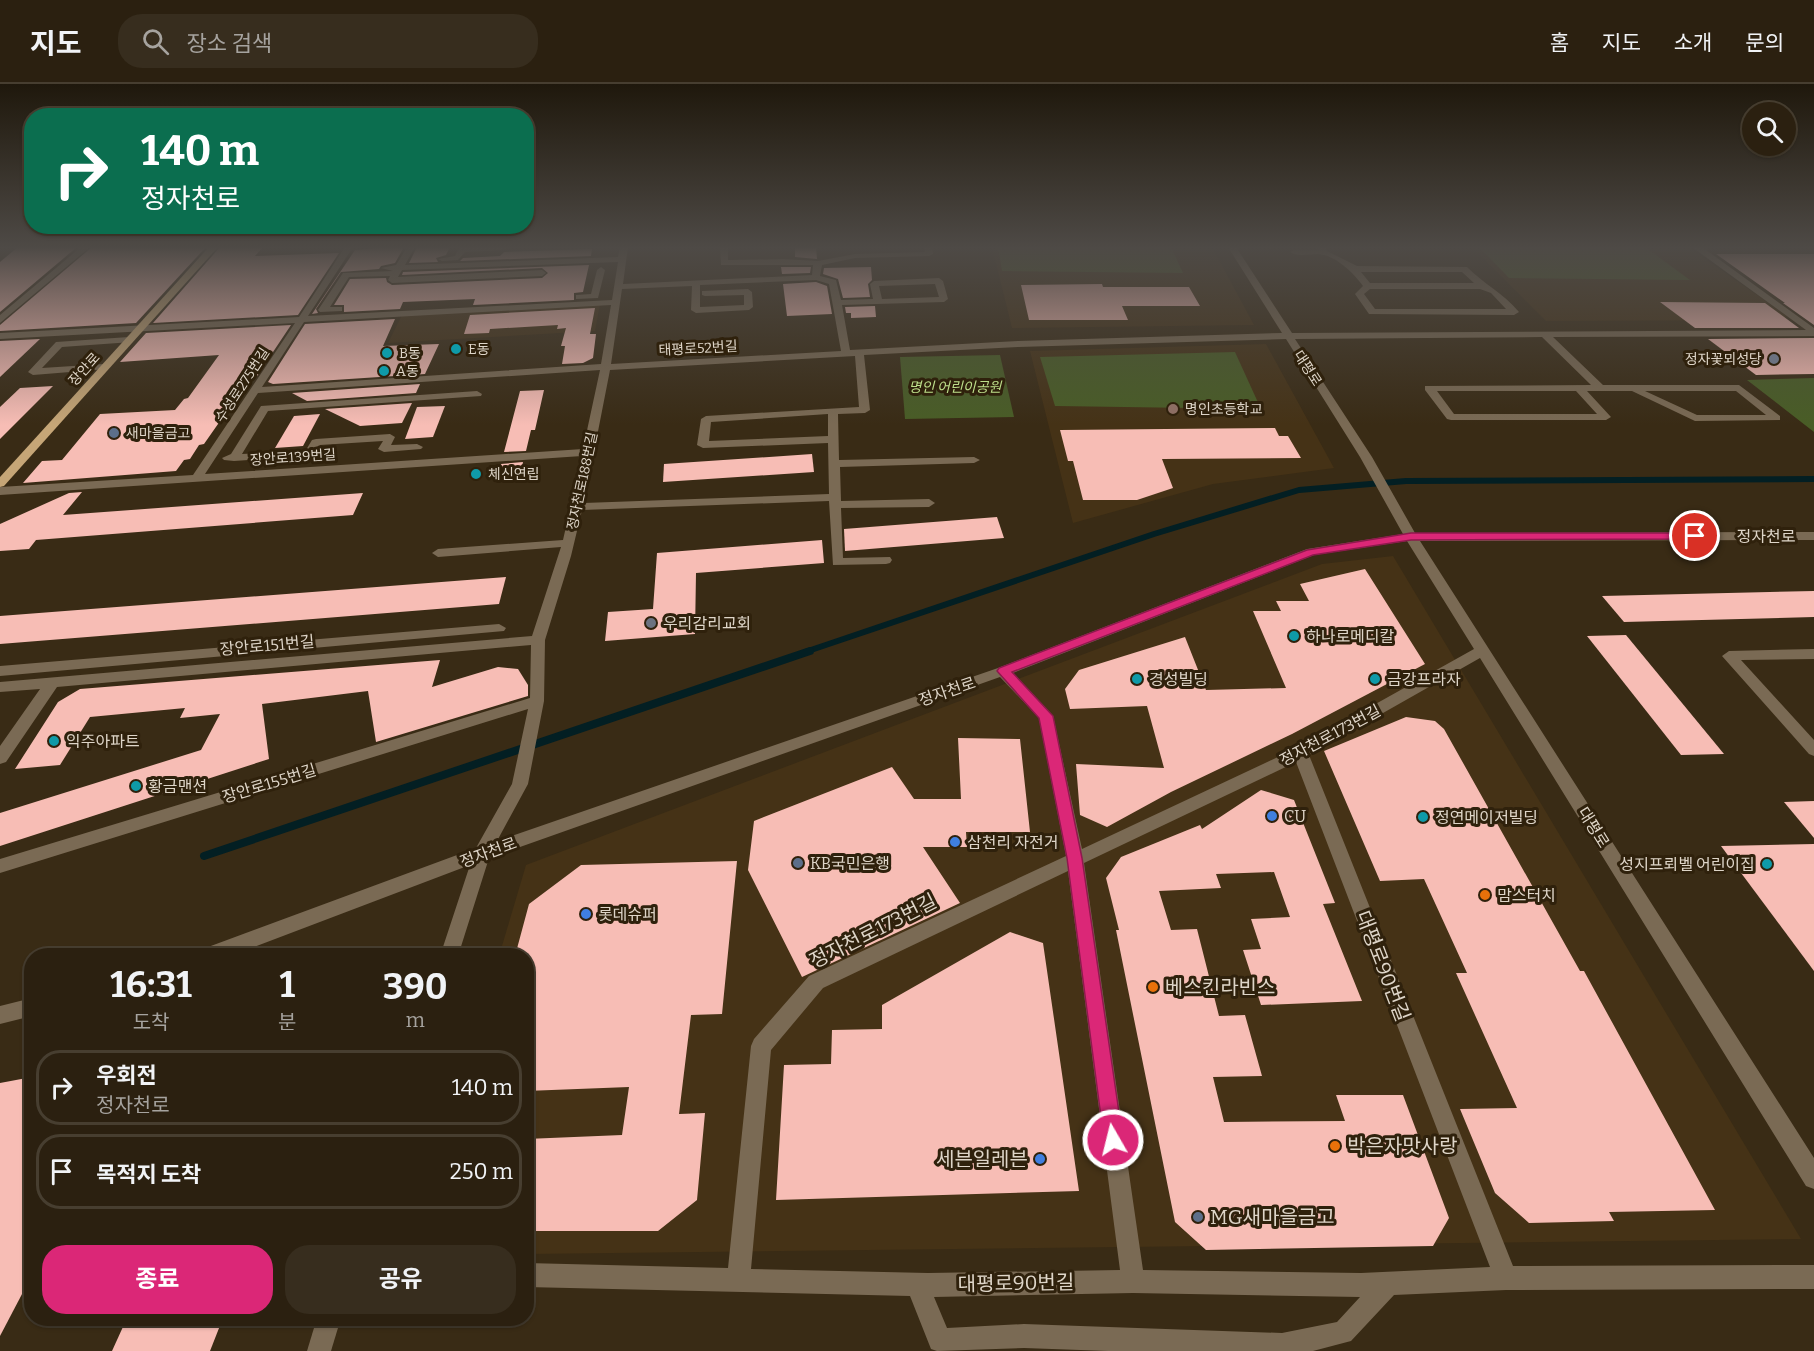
<!DOCTYPE html>
<html lang="ko">
<head>
<meta charset="utf-8">
<style>
	:root { --surface:#2b2010; --page:#372d1e; --text:#f1f3f6; --muted:#a6a39f; --line:#473e30; --accent:#db2777 }
	body { margin:0; font-family:Bitter,"Noto Sans KR",serif; background:var(--page); color:var(--text); height:100vh; display:flex; flex-direction:column; font-size:22px; white-space:nowrap }
	* { box-sizing:border-box; margin:0 }
	p { font-size:20px; color:var(--muted) }
	.icon { flex:none; width:33px; height:33px; fill:none; stroke:currentColor; stroke-width:2; stroke-linecap:round; stroke-linejoin:round }
	.map { position:relative; flex:1; overflow:hidden }
	.panel { position:absolute; left:24px; top:864px; width:510px; height:378px; display:flex; flex-direction:column; background:var(--surface); border-radius:24px; box-shadow:0 2px 4px #0004,0 0 0 2px var(--line) }
	.panel>* { flex:none }
	.top-card { position:absolute; left:24px; top:24px; width:510px; height:126px; border-radius:24px; box-shadow:0 2px 4px #0004,0 0 0 2px var(--line); background:#0b6e4f; color:#fff; overflow:hidden }
	.tools { position:absolute; left:1742px; top:18px; display:grid; gap:12px }
	.tools a { display:grid; place-items:center; width:54px; height:54px; border-radius:50%; background:var(--surface); box-shadow:0 2px 4px #0004,0 0 0 2px var(--line); font-size:30px }
	.pin { position:absolute; display:grid; place-items:center; width:51px; height:51px; color:#fff; margin:-26px; border:3px solid #fff; border-radius:50%; box-shadow:0 2px 6px #0007 }
	.me { position:absolute; width:66px; margin:-33px; rotate:352deg; stroke-linejoin:round; filter:drop-shadow(0 0 4px #0008) }
	.turn { display:flex; align-items:center; gap:21px; height:126px; padding:0 18px; font-size:27px }
	.turn .icon { width:78px; height:78px; stroke-width:2.5 }
	.turn b { display:block; font-size:42px; line-height:51px }
	.eta { display:flex; justify-content:space-evenly; align-items:center; height:102px; text-align:center }
	.eta b { font-size:36px; font-weight:700; line-height:42px }
	.button { display:flex; gap:12px; margin-top:auto; padding:12px 18px }
	.button a { flex:1; height:69px; border-radius:24px; background:var(--accent); color:#fff; font-size:24px; font-weight:700; line-height:69px; text-align:center }
	.button a+a { background:var(--page); color:var(--text) }
	ul { padding:0; list-style:none }
	li { display:flex; align-items:center; gap:18px; height:75px; margin:0 12px 9px; padding:0 6px; border:3px solid var(--line); border-radius:24px }
	li div { flex:1 }
	li b { display:block; font-size:22px }
	li em { font-style:normal }
	header { display:flex; align-items:center; gap:36px; box-sizing:border-box; height:84px; padding:0 30px; background:var(--surface); border-bottom:2px solid var(--line) }
	header strong { font-size:28px }
	nav { display:flex; gap:33px; margin-inline-start:auto; font-size:21px }
	.search { width:420px; height:54px; background:var(--page); display:flex; align-items:center; gap:15px; box-sizing:border-box; padding:0 21px; border-radius:24px; color:var(--muted); font-size:22px }
	.map>svg:first-child { display:block }
	.built { fill:#453216 }
	.green { fill:#495d26 }
	.lines { fill:none; stroke-linecap:round; stroke-linejoin:round }
	.stream-far1 { stroke:#031f23; stroke-width:6 }
	.stream { stroke:#031f23; stroke-width:8 }
	.building { fill:#f7bdb5 }
	.minor { fill:#7a6a54; fill-rule:evenodd }
	.major { fill:#c6a677; fill-rule:evenodd }
	.route { fill:#db2777; stroke:#8e194d; stroke-width:1.5 }
	.culture-dot { fill:#0f9aa8; stroke:#2f210c; stroke-width:2 }
	.worship-dot { fill:#6b7280; stroke:#2f210c; stroke-width:2 }
	.education-dot { fill:#8d6e63; stroke:#2f210c; stroke-width:2 }
	.service-dot { fill:#5c6f8a; stroke:#2f210c; stroke-width:2 }
	.shop-dot { fill:#3f7fe0; stroke:#2f210c; stroke-width:2 }
	.food-dot { fill:#e8710a; stroke:#2f210c; stroke-width:2 }
	.labels { text-anchor:middle; stroke-width:6; stroke-linejoin:round; paint-order:stroke }
	.far-street-label { font-size:14px; fill:#ded5c8; stroke:#2f210c }
	.far-poi-label { font-size:14px; fill:#ded5c8; stroke:#2f210c; text-anchor:start }
	.far-park-label { font-size:14px; font-style:italic; fill:#bdde8a; stroke:#2f210c }
	.street-label { font-size:16px; fill:#ded5c8; stroke:#2f210c }
	.poi-label { font-size:16px; fill:#ded5c8; stroke:#2f210c; text-anchor:start }
	.near-street-label { font-size:20px; fill:#ded5c8; stroke:#2f210c }
	.near-poi-label { font-size:20px; fill:#ded5c8; stroke:#2f210c; text-anchor:start }
</style>
</head>
<body>
<header>
<strong>지도</strong>
<div class="search"><svg class="icon" aria-label="search" viewBox="0 0 24 24"><circle cx="10" cy="10" r="6"/><path d="M15 15l6 6"/></svg>장소 검색</div>
<nav><a>홈</a><a>지도</a><a>소개</a><a>문의</a></nav>
</header>
<div class="map">
<svg width="1814" height="1267" viewBox="0 0 1814 1267">
	<rect width="100%" height="100%" fill="#392b15"/>
	<g class="built">
		<polygon points="992,163 1212,163 1254,241 1012,244"/>
		<polygon points="1472,163 1688,163 1787,232 1781,236 1546,237"/>
		<polygon points="600,220 595,247 388,259 402,231"/>
		<polygon points="1266,260 1334,384 1213,400 1073,439 1030,267"/>
		<polygon points="1393,472 1801,1155 527,1170 526,872 499,872 526,781 1322,480"/>
	</g>
	<g class="green">
		<polygon points="998,163 1171,163 1183,189 1002,187"/>
		<polygon points="1479,163 1645,163 1690,196 1509,194"/>
		<polygon points="1235,268 1261,325 1055,322 1040,273"/>
		<polygon points="1000,271 1014,333 905,335 900,273"/>
		<polygon points="1814,294 1814,348 1747,296"/>
	</g>
	<g class="lines">
		<polyline class="stream-far1" points="805,568 1154,450 1299,406 1406,397 1814,395"/>
		<polyline class="stream" points="204,772 810,567"/>
	</g>
	<g class="building">
		<polygon points="18,163 77,163 0,228 0,178"/>
		<polygon points="92,163 206,163 136,239 0,247 0,241"/>
		<polygon points="220,163 263,163 255,172 339,169 298,231 153,239"/>
		<polygon points="392,163 404,163 395,179 381,182 379,185 341,188 316,225 318,229 312,230 355,166"/>
		<polygon points="417,163 450,163 446,171 436,174 438,178 409,179"/>
		<polygon points="795,163 816,163 817,175 795,173"/>
		<polygon points="592,165 591,172 460,177 463,174 500,172 504,168"/>
		<polygon points="1716,170 1814,170 1814,241 1783,219 1785,219"/>
		<polygon points="589,181 583,208 574,209 574,216 473,221 475,215 403,218 400,225 344,228 344,221 334,221 350,195 386,194 387,198 392,201 542,194 548,189 542,184 402,191 403,188"/>
		<polygon points="781,183 811,183 810,189 782,190"/>
		<polygon points="871,183 872,196 868,200 870,213 843,214 838,195 823,190 824,184"/>
		<polygon points="816,198 827,202 832,230 787,232 783,200"/>
		<polygon points="1102,200 1103,203 1189,203 1200,222 1122,222 1128,236 1029,236 1021,201"/>
		<polygon points="1660,218 1765,219 1799,244 1695,244"/>
		<polygon points="875,222 876,233 851,234 851,229 846,229 845,223"/>
		<polygon points="595,224 590,250 596,250 593,274 583,279 562,280 565,262 561,262 566,244 557,245 558,241 490,245 489,249 464,250 470,231"/>
		<polygon points="395,235 383,262 439,260 425,290 273,300 268,298 305,240"/>
		<polygon points="291,241 257,292 253,290 204,360 199,361 190,375 184,376 176,387 23,399 42,377 62,376 100,330 175,326 184,315 188,314 219,271 120,278 146,249"/>
		<polygon points="1814,254 1814,290 1756,291 1708,255"/>
		<polygon points="40,255 0,293 0,257"/>
		<polygon points="420,300 416,309 307,317 292,309"/>
		<polygon points="53,302 0,355 0,323 20,304"/>
		<polygon points="544,306 535,346 531,346 526,367 504,368 520,307"/>
		<polygon points="412,319 402,339 360,342 325,325"/>
		<polygon points="445,322 433,353 405,355 417,323"/>
		<polygon points="320,330 303,362 275,364 294,332"/>
		<polygon points="1275,344 1279,352 1288,352 1301,374 1162,375 1173,404 1137,416 1083,416 1073,377 1068,377 1060,346"/>
		<polygon points="812,370 814,388 663,398 664,380"/>
		<polygon points="523,378 519,396 497,397 501,380"/>
		<polygon points="82,408 63,431 363,409 353,431 36,456 29,465 0,467 0,440 69,409"/>
		<polygon points="997,433 1004,454 845,467 844,445"/>
		<polygon points="822,456 824,479 696,489 695,550 605,557 608,528 653,525 657,469"/>
		<polygon points="1365,485 1425,580 1292,650 1171,708 1107,743 1080,731 1076,680 1164,684 1147,622 1070,625 1065,605 1079,586 1185,553 1206,606 1286,604 1253,527 1281,527 1276,517 1309,517 1300,500"/>
		<polygon points="506,493 499,520 0,560 0,532"/>
		<polygon points="1814,507 1814,533 1624,538 1602,512"/>
		<polygon points="1626,551 1724,670 1681,671 1587,552"/>
		<polygon points="440,576 432,603 498,583 518,585 528,601 528,612 376,658 368,607 262,620 269,675 0,762 0,729 201,666 220,630 180,634 185,624 90,633 60,681 15,685 58,618 80,605"/>
		<polygon points="1406,633 1435,637 1444,645 1580,887 1584,887 1715,1126 1609,1128 1614,1137 1529,1139 1495,1109 1460,1025 1517,1024 1456,889 1467,889 1424,795 1380,797 1324,667"/>
		<polygon points="958,654 1020,655 1030,748 966,748 967,763 923,763 960,819 802,893 748,786 754,737 892,683 914,715 961,715"/>
		<polygon points="1261,706 1294,716 1335,819 1323,820 1362,917 1261,921 1243,866 1261,865 1251,835 1290,833 1274,788 1216,790 1221,804 1159,807 1171,846 1197,845 1219,932 1245,931 1262,992 1213,993 1224,1038 1345,1037 1336,1011 1403,1011 1449,1134 1433,1162 1206,1166 1175,1138 1116,846 1119,846 1106,794 1121,773 1200,741 1202,745"/>
		<polygon points="1814,717 1814,754 1784,718"/>
		<polygon points="1814,760 1814,887 1721,762"/>
		<polygon points="737,777 722,930 691,931 679,1030 705,1029 697,1116 658,1147 526,1147 526,1055 622,1051 629,1003 526,1007 526,872 515,872 529,820 581,781"/>
		<polygon points="1010,848 1043,859 1079,1107 776,1116 784,981 831,980 832,946 882,945 882,921"/>
		<polygon points="32,993 32,1191 0,1252 0,999"/>
		<polygon points="127,1234 223,1234 210,1267 112,1267"/>
	</g>
	<g class="lines">
		<g class="minor">
			<polygon points="81,163 90,163 0,239 0,231"/>
			<path d="M345 163H353L308 232 612 216 618 178 402 186 398 193 542 186 546 189 542 192 392 199 388 196 390 192 349 193 330 223H342V227L320 228 318 226 343 189 393 187 381 184 396 181 407 163H415L405 181 618 173 620 163H628L623 200 812 191 813 181H721L720 163H728V176L783 175 818 177 855 170 925 168 924 163H932L933 170 929 172 855 174 822 181 820 192 836 196 841 216 873 215 870 200 874 197 939 194 943 197 948 215 944 218 842 221 850 266 1018 257 1282 249 1228 163H1236L1292 249 1806 246 1692 163H1702L1814 244V252L1553 253 1603 301H1739L1780 332V336L1695 337 1632 307H1587L1611 333 1606 336H1451L1447 335 1425 306V302L1591 301 1542 253 1295 255 1372 373 1415 449 1814 448V456L1420 457 1814 1074V1105L1806 1102 1480 574 1309 671 1513 1182 1814 1181V1205L1506 1206 1394 1211 1351 1257 1313 1267H1108L1024 1264 937 1267 931 1265 910 1212 526 1203V1179L728 1184 751 962 754 955 809 892 1066 772 1039 634 1000 593 489 774 458 872H440L470 781 230 872H198L200 866 476 764 512 700 528 625 0 789V775L530 614 531 561 57 603 6 678 0 680V662L40 605 0 608V598L532 552 561 463 438 473 432 469 438 465 563 456 582 372 0 411V403L193 391 295 239 0 255V249L299 233ZM816 196 829 200 841 267 611 280 622 205 692 202 691 226 696 229 749 226 753 223 752 208 748 205 702 207V211L705 212 744 211V221L700 223V201ZM935 200 939 213 882 215 879 202ZM611 221 601 280 262 303 304 238ZM1286 255 1360 373 1403 450 1307 465 998 584 497 757 528 700 544 617 545 556 571 472 582 426 829 417 833 481 886 480 890 479 892 476 890 473 843 474 841 424 929 423 935 419 929 415 841 417 840 383 974 379 980 376 974 373 839 376 838 330 865 329 870 326 864 271 1018 263ZM855 272 859 323 706 332 701 335 697 361 703 364 828 359 829 410 584 419 610 286ZM600 286 583 365 205 390 258 309ZM1437 307H1576L1597 330H1454ZM1645 307H1736L1766 331H1697ZM828 330V352L709 357 711 338ZM1407 457 1474 565 1295 665 1082 765 1053 632 1013 589 1314 471ZM1296 678 1490 1183 1361 1189 1143 1186 1084 779ZM1068 787 1120 1186 928 1189 751 1185 771 966 823 904ZM1133 1209 1360 1213 1337 1238 1282 1249 1024 1240 947 1244 934 1213Z"/>
			<path d="M1318 163H1326L1327 167 1357 182 1467 183C1485 201 1502 208 1519 228L1514 231 1369 230 1355 210 1363 202C1353 188 1335 171 1318 170 1309 170 1297 173 1290 168L1294 166H1318ZM1361 188H1462L1474 199H1370ZM1370 205H1480L1491 209 1506 225H1375L1364 210Z"/>
			<polygon points="459,164 464,163 507,164 503,166 465,168 458,176 442,177 438,175 455,172"/>
			<polygon points="601,183 605,186 598,214 576,215 576,211 591,210 597,186"/>
			<polygon points="129,253 134,256 132,258 62,263 42,284 104,280 109,283 107,285 33,291 28,288 56,258"/>
			<polygon points="477,307 482,310 481,312 268,327 242,370 306,366 312,356 316,355 390,350 395,353 391,361 417,360 423,363 421,365 384,368 378,365 383,357 320,361 314,371 310,372 234,377 224,376 222,374 231,370 261,322"/>
			<polygon points="499,540 506,544 504,547 0,592 0,582"/>
			<polygon points="1814,565 1814,575 1741,576 1814,656 1814,672 1809,670 1722,572 1729,567"/>
			<polygon points="32,914 32,932 0,940 0,922"/>
			<polygon points="317,1234 341,1234 331,1267 307,1267"/>
		</g>
		<polygon class="major" points="209,163 218,163 4,402 0,403 0,393"/>
	</g>
	<linearGradient id="sky" x2="0" y2="1"><stop stop-color="#1f180c"/><stop offset="0.48" stop-color="#4e4a46"/><stop offset="1" stop-color="#4e4a46" stop-opacity="0"/></linearGradient>
	<rect width="1814" height="341" fill="url(#sky)"/>
	<polygon class="route" points="1411,449 1695,449 1701,452 1695,455 1411,456 1313,471 1012,588 1053,632 1082,774 1123,1056 1120,1063 1113,1065 1107,1063 1104,1056 1067,774 1039,634 997,587 999,584 1307,466"/>
	<g class="culture-dot">
		<circle cx="456" cy="265" r="6"/>
		<circle cx="387" cy="269" r="6"/>
		<circle cx="384" cy="287" r="6"/>
		<circle cx="476" cy="390" r="6"/>
		<circle cx="1294" cy="552" r="6"/>
		<circle cx="1137" cy="595" r="6"/>
		<circle cx="1375" cy="595" r="6"/>
		<circle cx="54" cy="657" r="6"/>
		<circle cx="136" cy="702" r="6"/>
		<circle cx="1423" cy="733" r="6"/>
		<circle cx="1767" cy="780" r="6"/>
	</g>
	<g class="worship-dot">
		<circle cx="1774" cy="275" r="6"/>
		<circle cx="651" cy="539" r="6"/>
	</g>
	<circle class="education-dot" cx="1173" cy="325" r="6"/>
	<g class="service-dot">
		<circle cx="114" cy="349" r="6"/>
		<circle cx="798" cy="779" r="6"/>
		<circle cx="1198" cy="1133" r="6"/>
	</g>
	<g class="shop-dot">
		<circle cx="1272" cy="732" r="6"/>
		<circle cx="955" cy="758" r="6"/>
		<circle cx="586" cy="830" r="6"/>
		<circle cx="1040" cy="1075" r="6"/>
	</g>
	<g class="food-dot">
		<circle cx="1485" cy="811" r="6"/>
		<circle cx="1153" cy="903" r="6"/>
		<circle cx="1335" cy="1062" r="6"/>
	</g>
	<g class="labels">
		<g class="far-street-label">
			<text transform="translate(698 264) rotate(-3)" y="5">태평로52번길</text>
			<text transform="translate(1308 284) rotate(57)" y="5">대평로</text>
			<text transform="translate(84 285) rotate(-48)" y="5">장안로</text>
			<text transform="translate(242 301) rotate(-57)" y="5">수성로275번길</text>
			<text transform="translate(293 373) rotate(-4)" y="5">장안로139번길</text>
			<text transform="translate(582 397) rotate(-78)" y="5">정자천로188번길</text>
		</g>
		<g class="far-poi-label">
			<text x="468" y="270">E동</text>
			<text x="399" y="274">B동</text>
			<text x="1762" y="280" text-anchor="end">정자꽃뫼성당</text>
			<text x="396" y="292">A동</text>
			<text x="1185" y="330">명인초등학교</text>
			<text x="126" y="354">새마을금고</text>
			<text x="488" y="395">체신연립</text>
		</g>
		<g class="far-park-label">
			<text x="955" y="308">명인 어린이공원</text>
		</g>
		<g class="street-label">
			<text x="1766" y="458">정자천로</text>
			<text transform="translate(267 561) rotate(-5)" y="6">장안로151번길</text>
			<text transform="translate(947 607) rotate(-19)" y="6">정자천로</text>
			<text transform="translate(1330 651) rotate(-28)" y="6">정자천로173번길</text>
			<text transform="translate(269 699) rotate(-17)" y="6">장안로155번길</text>
			<text transform="translate(1594 743) rotate(58)" y="6">대평로</text>
			<text transform="translate(488 768) rotate(-20)" y="6">정자천로</text>
		</g>
		<g class="poi-label">
			<text x="663" y="545">우리감리교회</text>
			<text x="1306" y="558">하나로메디칼</text>
			<text x="1149" y="601">경성빌딩</text>
			<text x="1387" y="601">금강프라자</text>
			<text x="66" y="663">익주아파트</text>
			<text x="148" y="708">황금맨션</text>
			<text x="1284" y="738">CU</text>
			<text x="1435" y="739">정연메이저빌딩</text>
			<text x="967" y="764">삼천리 자전거</text>
			<text x="810" y="785">KB국민은행</text>
			<text x="1755" y="786" text-anchor="end">성지프뢰벨 어린이집</text>
			<text x="1497" y="817">맘스터치</text>
			<text x="598" y="836">롯데슈퍼</text>
		</g>
		<g class="near-street-label">
			<text transform="translate(873 847) rotate(-27)" y="7">정자천로173번길</text>
			<text transform="translate(1383 882) rotate(69)" y="7">대평로90번길</text>
			<text transform="translate(1016 1199) rotate(-1)" y="7">대평로90번길</text>
		</g>
		<g class="near-poi-label">
			<text x="1165" y="910">베스킨라빈스</text>
			<text x="1347" y="1069">박은자맛사랑</text>
			<text x="1028" y="1082" text-anchor="end">세븐일레븐</text>
			<text x="1210" y="1140">MG새마을금고</text>
		</g>
	</g>
</svg>
<div class="tools">
<a><svg class="icon" aria-label="search" viewBox="0 0 24 24"><circle cx="10" cy="10" r="6"/><path d="M15 15l6 6"/></svg></a>
</div>
<div class="pin" style="left:1695px;top:452px;background:#d93025"><svg class="icon" aria-label="arrive" viewBox="0 0 24 24"><path d="M6 21V4h12l-3 4 3 4H6"/></svg></div>
<svg class="me" style="left:1113px;top:1056px" viewBox="-20 -20 40 40"><circle r="17" fill="#db2777" stroke="#fff" stroke-width="3"/><path d="M0-11L8 9 0 5-8 9z" fill="#fff"/></svg>
<div class="top-card">
<div class="turn"><svg class="icon" aria-label="right" viewBox="0 0 24 24"><path d="M7 20v-9h11M14 6l5 5-5 5"/></svg><div><b>140 m</b>정자천로</div></div>
</div>
<section class="panel">
<div class="eta">
<div><b>16:31</b><p>도착</p></div>
<div><b>1</b><p>분</p></div>
<div><b>390</b><p>m</p></div>
</div>
<ul>
<li><svg class="icon" aria-label="right" viewBox="0 0 24 24"><path d="M7 20v-9h11M14 6l5 5-5 5"/></svg><div><b>우회전</b><p>정자천로</p></div><em>140 m</em></li>
<li><svg class="icon" aria-label="arrive" viewBox="0 0 24 24"><path d="M6 21V4h12l-3 4 3 4H6"/></svg><div><b>목적지 도착</b></div><em>250 m</em></li>
</ul>
<div class="button"><a>종료</a><a>공유</a></div>
</section>
</div>
</body>
</html>
